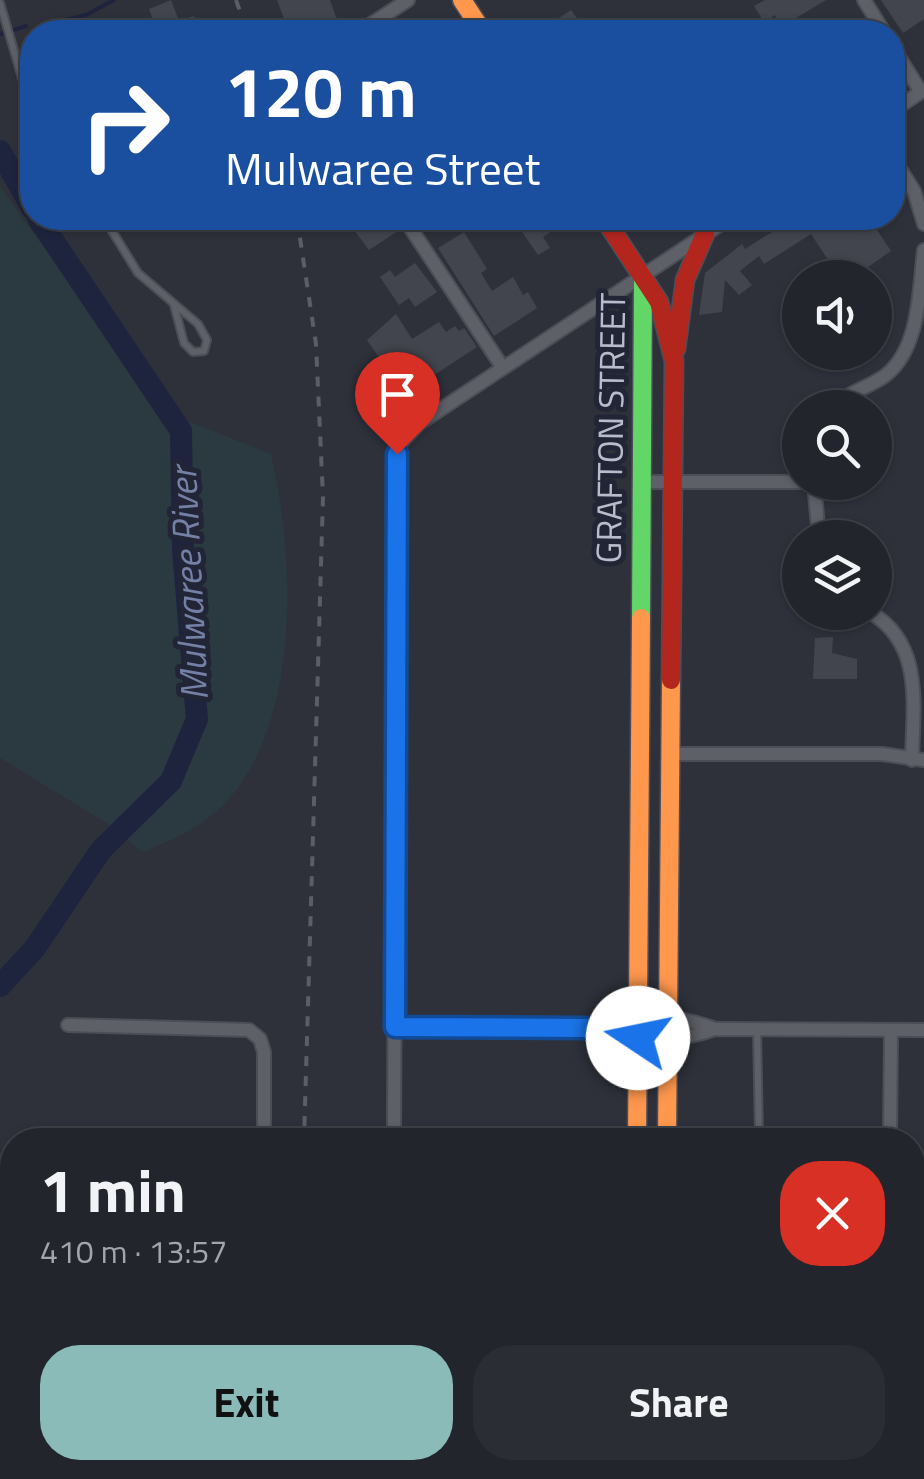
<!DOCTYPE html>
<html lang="en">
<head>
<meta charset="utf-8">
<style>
	:root { --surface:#22252c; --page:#2a2d34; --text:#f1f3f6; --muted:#a2a5a9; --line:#3f4248; --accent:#8bbbb9 }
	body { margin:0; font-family:"Titillium Web",sans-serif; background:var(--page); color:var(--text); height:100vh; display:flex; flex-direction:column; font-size:38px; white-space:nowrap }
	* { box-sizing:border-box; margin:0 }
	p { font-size:32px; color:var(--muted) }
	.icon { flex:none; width:55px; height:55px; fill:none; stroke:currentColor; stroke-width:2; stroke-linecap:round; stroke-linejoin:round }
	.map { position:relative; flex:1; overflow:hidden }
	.panel { position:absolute; left:0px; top:1128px; width:925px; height:352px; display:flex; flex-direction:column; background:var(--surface); border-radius:40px 40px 0 0; box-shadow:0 2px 8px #0004,0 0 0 2px var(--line) }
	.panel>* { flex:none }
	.guide { position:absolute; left:20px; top:20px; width:885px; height:210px; border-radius:40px; box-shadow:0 2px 8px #0004,0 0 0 2px var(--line); background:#1a4fa0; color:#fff; overflow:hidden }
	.tools { position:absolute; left:782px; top:260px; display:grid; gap:20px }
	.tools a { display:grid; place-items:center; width:110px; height:110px; border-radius:50%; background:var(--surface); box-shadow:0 2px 8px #0004,0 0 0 2px var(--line); font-size:50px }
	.pin { position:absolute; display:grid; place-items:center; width:85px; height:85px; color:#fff; margin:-102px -42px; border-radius:50% 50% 50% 0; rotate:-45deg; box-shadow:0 0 10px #0007 }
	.pin .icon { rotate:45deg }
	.me { position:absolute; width:110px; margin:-55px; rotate:281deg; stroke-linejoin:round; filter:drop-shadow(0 0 8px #0008) }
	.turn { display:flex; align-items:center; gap:35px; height:210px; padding:0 40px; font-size:45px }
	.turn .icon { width:130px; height:130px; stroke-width:2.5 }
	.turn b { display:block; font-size:70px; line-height:85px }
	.round { display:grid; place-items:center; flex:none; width:105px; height:105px; border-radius:40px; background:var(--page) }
	.overview { display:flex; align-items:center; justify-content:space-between; height:170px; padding:0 40px }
	h1 { font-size:60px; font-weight:700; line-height:75px }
	.button { display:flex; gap:20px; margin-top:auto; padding:20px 40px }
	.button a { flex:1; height:115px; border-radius:40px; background:var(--accent); color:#111; font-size:40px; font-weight:700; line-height:115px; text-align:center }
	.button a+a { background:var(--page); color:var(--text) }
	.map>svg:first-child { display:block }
	.green { fill:#2b3940 }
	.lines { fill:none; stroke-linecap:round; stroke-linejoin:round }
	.stream { stroke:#1e243e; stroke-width:4 }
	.river { stroke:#1e243e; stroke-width:22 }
	.building { fill:#43454e }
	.lane-casing { stroke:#4c4e57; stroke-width:10 }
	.street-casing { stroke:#4c4e57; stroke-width:16 }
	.fast-casing { stroke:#4c4e57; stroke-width:21 }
	.slow-casing { stroke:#4c4e57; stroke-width:21 }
	.jam-casing { stroke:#4c4e57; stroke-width:21 }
	.lane { stroke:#5e6068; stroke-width:6 }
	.street { stroke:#5e6068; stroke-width:12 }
	.fast { stroke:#63d668; stroke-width:18 }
	.slow { stroke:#ff974d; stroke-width:18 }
	.jam { stroke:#b3261e; stroke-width:18 }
	.rail { stroke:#5c5e66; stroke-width:4; stroke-dasharray:10 10; stroke-linecap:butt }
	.route-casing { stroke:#114b97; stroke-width:25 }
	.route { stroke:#1a73e8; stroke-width:18 }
	.labels { text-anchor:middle; stroke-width:10; stroke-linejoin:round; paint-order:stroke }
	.street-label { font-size:35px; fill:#b9bcca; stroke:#212535 }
	.water-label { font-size:38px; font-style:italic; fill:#7580a6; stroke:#212535 }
</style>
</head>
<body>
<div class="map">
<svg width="924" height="1479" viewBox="0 0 924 1479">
	<rect width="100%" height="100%" fill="#2e313a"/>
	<path class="green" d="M0 186 160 410 271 454C295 556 303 733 217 811 196 830 168 841 143 852L105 822 0 758Z"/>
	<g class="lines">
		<g class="stream">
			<polyline points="57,22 86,15 114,0"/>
			<polyline points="0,34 26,26"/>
		</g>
		<g class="river">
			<polyline points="0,151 32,208"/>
			<polyline points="0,986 35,948 101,850 171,781 197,719 183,550 181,431 38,218"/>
		</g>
	</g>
	<g class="building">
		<polygon points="171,0 179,21 194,16 200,32 153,32 157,30 149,9"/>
		<polygon points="277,0 330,0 338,23 321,30 319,25 305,32 289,32"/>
		<polygon points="765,0 826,0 781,27 775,15 764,22 754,6"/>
		<polygon points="881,0 924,0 924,19 903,33"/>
		<polygon points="571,10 587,32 538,32"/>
		<polygon points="361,218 368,230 389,218 398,231 369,250 348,222"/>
		<polygon points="523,218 556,218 561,225 543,237 550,248 538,255 520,229 527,224"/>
		<polygon points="811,218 869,218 891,251 852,278 840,278 811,234 764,264 759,256 740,271 752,285 739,295 725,280 722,312 699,315 705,273 742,244 745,249 791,220 796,228"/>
		<polygon points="464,232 487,269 481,273 492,291 513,277 523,295 528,292 537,308 494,336 438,248"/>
		<polygon points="415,263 437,292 415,307 409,298 399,305 380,277 390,270 395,277"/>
		<polygon points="396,314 412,339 439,322 446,332 455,326 459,331 464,328 477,347 387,406 367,376 384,365 367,340"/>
		<polygon points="833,637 832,653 857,659 857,679 813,679 815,638"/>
	</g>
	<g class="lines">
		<g class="lane-casing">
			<g id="lane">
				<polyline points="0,3 32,112"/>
				<polyline points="104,218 138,273 198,324 207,340 204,351 193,352 184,343 174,305"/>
				<polyline points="757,1031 759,1132 779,1136 889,1133"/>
				<polyline points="507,1468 507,1479"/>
			</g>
		</g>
		<g class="street-casing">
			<g id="street">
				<polyline points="864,0 884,32"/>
				<polyline points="359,32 408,0"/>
				<polyline points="892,46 921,92"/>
				<polyline points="892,111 924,90"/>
				<polyline points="892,156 914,191 924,224"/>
				<polyline points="404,218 503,368"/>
				<path d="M833 408C848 391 869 388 886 375 920 348 919 290 924 250"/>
				<polyline points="641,482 805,482"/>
				<polyline points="814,482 819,538"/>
				<path d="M870 612C924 644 913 705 912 760"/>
				<polyline points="670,754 882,754 924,760"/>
				<polyline points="68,1025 249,1030 260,1039 264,1052 264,1140"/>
				<path d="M395 1027 586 1028C626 1015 676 1013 715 1029"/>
				<path d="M586 1028C626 1043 675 1044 715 1029L924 1030"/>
				<polyline points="394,1140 397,447 420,423 730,218"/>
				<polyline points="890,1140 891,1030"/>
				<polyline points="912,1404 924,1404"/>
				<polyline points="0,1475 221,1476 250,1468"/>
				<polyline points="389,1479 389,1468"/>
			</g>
		</g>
		<g class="fast-casing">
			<polyline id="fast" points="641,618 643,281"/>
		</g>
		<g class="slow-casing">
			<g id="slow">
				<polyline points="462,0 483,32"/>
				<polyline points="637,1140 641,618"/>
				<polyline points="667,1140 671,680"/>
				<polyline points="664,1479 665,1468"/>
			</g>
		</g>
		<g class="jam-casing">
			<g id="jam">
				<polyline points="604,218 659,302 674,361 671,680"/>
				<polyline points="676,349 685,280 705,234"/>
				<polyline points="642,1468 644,1479"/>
			</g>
		</g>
		<use href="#lane" class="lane"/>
		<use href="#street" class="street"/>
		<use href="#fast" class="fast"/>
		<use href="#slow" class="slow"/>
		<use href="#jam" class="jam"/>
		<g class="rail">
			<polyline points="236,0 247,32"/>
			<polyline points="297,218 316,344 323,497 304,1140"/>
			<polyline points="302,1479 302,1468"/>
		</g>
	</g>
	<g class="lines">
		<g class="route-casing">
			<polyline id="route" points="397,454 395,1027 586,1028 612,1038 638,1038"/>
		</g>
		<use href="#route" class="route"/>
	</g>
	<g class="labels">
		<g class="street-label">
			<text transform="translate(611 428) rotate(-89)" y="12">GRAFTON STREET</text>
		</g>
		<g class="water-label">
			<text transform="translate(189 584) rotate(-93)" y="13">Mulwaree River</text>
		</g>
	</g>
</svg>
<div class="tools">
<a><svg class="icon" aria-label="sound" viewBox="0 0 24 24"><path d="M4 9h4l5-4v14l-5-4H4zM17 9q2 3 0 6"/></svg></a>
<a><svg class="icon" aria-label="search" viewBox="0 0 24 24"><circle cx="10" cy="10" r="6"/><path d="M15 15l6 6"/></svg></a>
<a><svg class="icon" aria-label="layers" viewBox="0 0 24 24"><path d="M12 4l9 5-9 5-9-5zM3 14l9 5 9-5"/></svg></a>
</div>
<div class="pin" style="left:397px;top:454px;background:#d93025"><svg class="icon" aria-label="arrive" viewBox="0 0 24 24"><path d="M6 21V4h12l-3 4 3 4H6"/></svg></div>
<svg class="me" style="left:638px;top:1038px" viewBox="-20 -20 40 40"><circle r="19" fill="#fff"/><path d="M0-13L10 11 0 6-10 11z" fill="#1a73e8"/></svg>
<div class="guide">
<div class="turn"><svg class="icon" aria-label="right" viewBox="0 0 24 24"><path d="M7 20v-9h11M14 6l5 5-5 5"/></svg><div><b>120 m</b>Mulwaree Street</div></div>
</div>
<section class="panel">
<div class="overview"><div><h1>1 min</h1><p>410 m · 13:57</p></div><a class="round" style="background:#d93025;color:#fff"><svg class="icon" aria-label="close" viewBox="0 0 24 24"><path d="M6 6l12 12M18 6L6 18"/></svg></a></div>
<div class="button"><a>Exit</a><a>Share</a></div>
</section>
</div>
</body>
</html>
